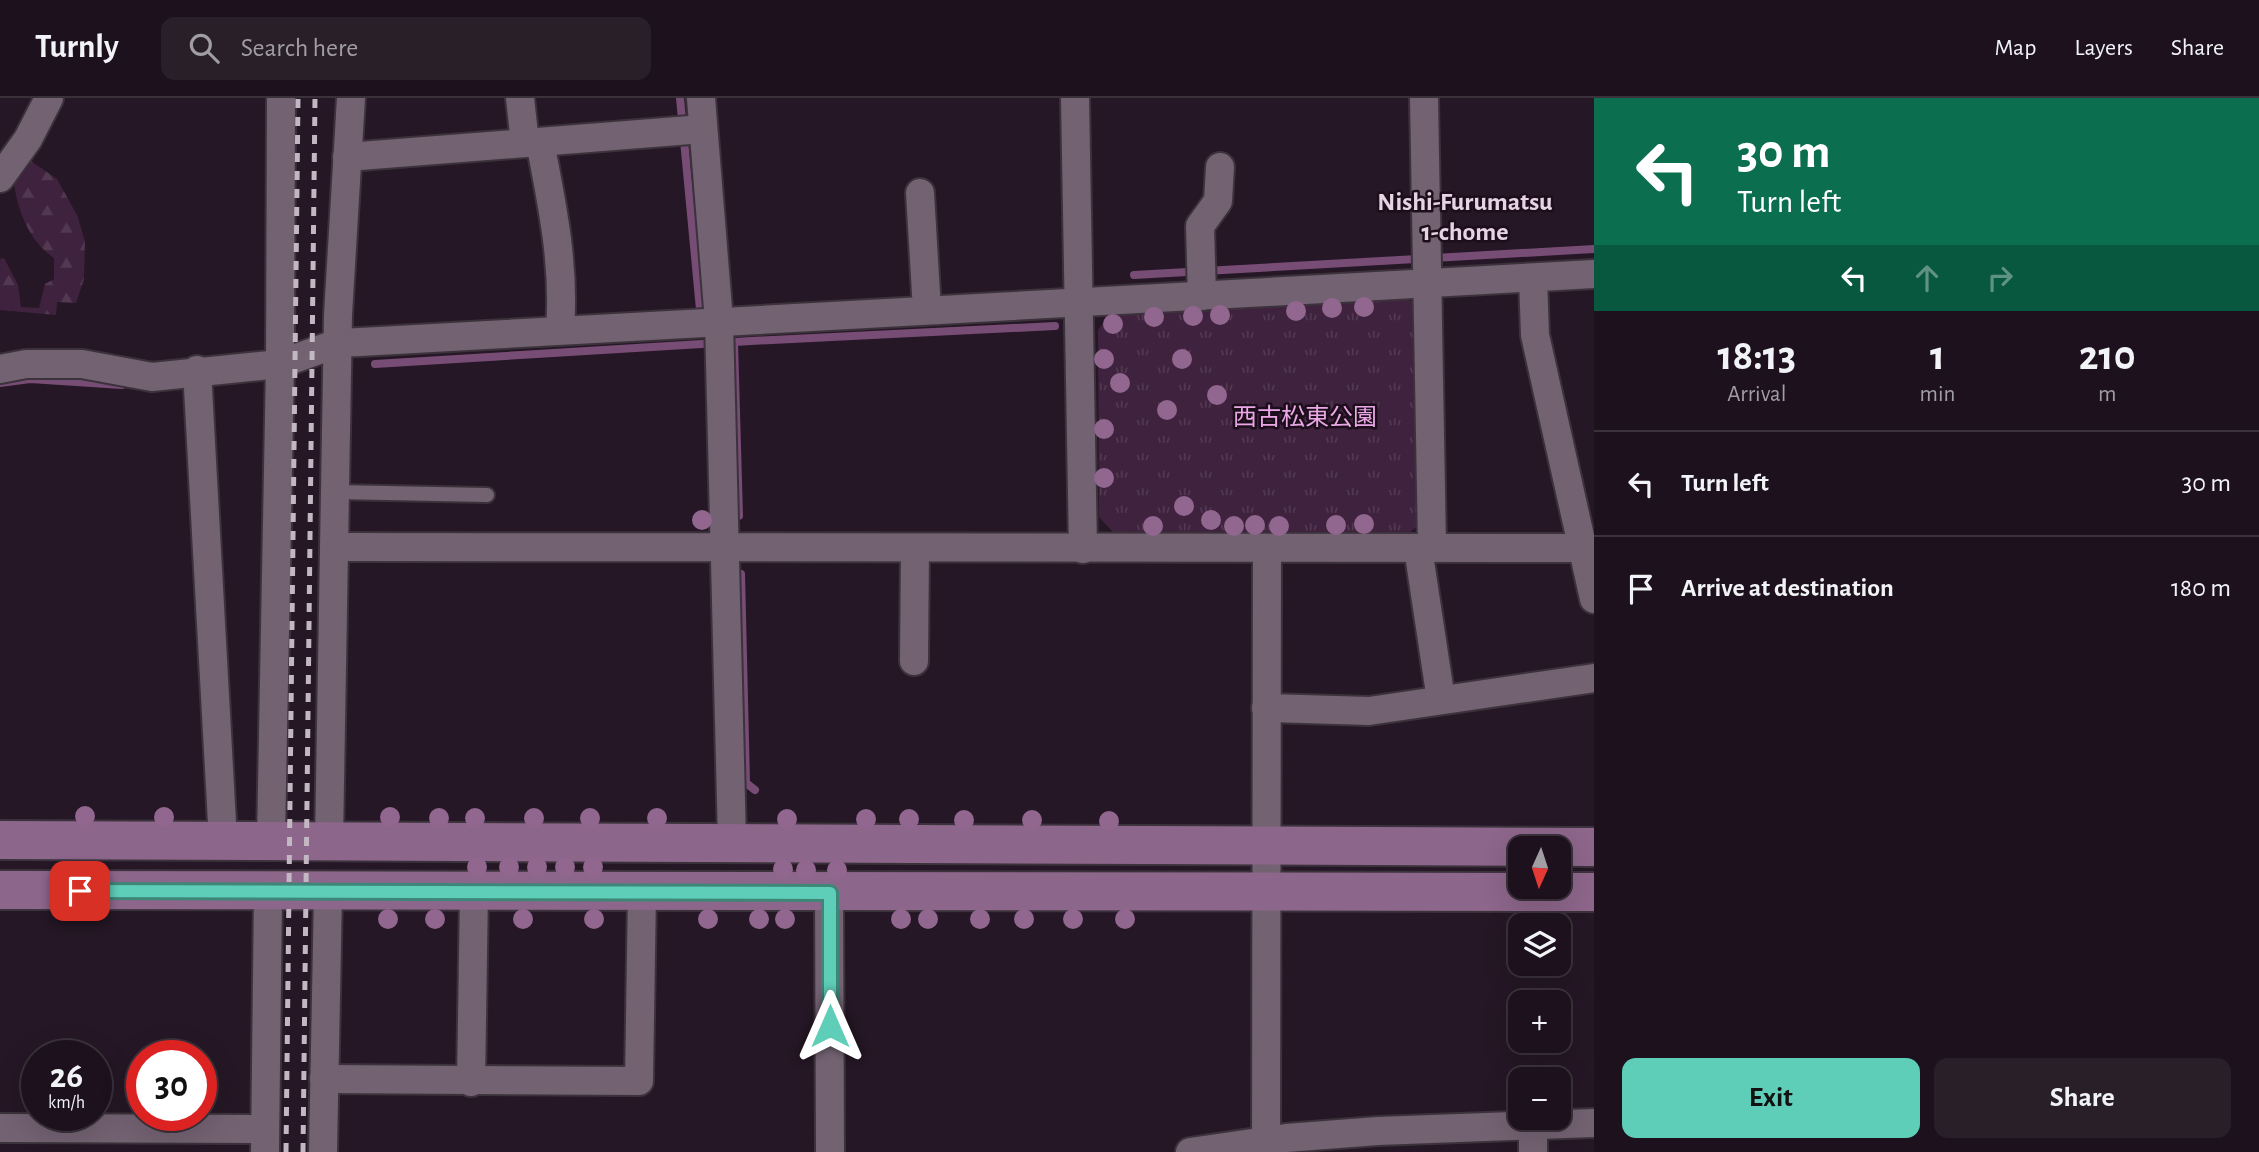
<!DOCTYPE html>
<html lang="en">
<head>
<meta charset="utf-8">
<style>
	:root { --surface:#1c111c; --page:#291f29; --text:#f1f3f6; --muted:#a09da3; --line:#3a313b; --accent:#5eceb8 }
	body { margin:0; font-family:"Alegreya Sans","Noto Sans JP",sans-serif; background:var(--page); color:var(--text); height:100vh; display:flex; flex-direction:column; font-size:26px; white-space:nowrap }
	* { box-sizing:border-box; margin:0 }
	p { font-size:23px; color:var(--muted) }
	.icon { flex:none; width:38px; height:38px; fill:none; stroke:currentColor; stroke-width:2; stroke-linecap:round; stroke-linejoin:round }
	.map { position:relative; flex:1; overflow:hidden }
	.panel { display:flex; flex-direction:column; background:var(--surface); width:665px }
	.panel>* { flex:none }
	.banner { background:#0b6e4f; color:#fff; overflow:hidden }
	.needle { width:46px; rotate:183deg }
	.controls { position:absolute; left:1508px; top:738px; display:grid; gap:14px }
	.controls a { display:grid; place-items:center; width:63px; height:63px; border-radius:14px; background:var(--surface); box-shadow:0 7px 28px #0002,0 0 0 2px var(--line); font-size:35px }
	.speed { position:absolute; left:21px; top:942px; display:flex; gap:14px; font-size:35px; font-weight:700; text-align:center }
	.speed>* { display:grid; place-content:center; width:91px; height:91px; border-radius:50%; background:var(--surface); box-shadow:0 7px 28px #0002,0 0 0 2px var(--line); line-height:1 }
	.speed small { font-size:18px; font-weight:400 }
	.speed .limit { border:10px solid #d22; background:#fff; color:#111 }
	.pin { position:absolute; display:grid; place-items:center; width:60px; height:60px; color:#fff; margin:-30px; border-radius:14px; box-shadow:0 4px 10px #0006 }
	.me { position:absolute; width:77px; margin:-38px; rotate:0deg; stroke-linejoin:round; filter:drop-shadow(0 0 5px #0008) }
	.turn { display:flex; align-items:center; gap:24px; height:147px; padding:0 28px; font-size:32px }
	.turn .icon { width:91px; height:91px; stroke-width:2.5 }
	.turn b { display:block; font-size:49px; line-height:60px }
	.lanes { display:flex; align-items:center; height:66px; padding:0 28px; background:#0003; justify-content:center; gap:35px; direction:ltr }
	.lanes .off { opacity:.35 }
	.eta { display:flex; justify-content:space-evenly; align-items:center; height:119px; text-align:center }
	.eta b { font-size:42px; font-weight:600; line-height:49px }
	.action { display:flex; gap:14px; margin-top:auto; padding:14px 28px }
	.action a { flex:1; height:80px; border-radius:14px; background:var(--accent); color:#111; font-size:28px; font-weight:600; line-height:80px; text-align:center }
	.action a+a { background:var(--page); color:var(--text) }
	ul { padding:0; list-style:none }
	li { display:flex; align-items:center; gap:21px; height:105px; padding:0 28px; border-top:2px solid var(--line) }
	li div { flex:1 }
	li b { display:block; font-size:26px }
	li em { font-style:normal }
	header { display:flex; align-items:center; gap:42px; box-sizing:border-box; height:98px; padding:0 35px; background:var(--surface); border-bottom:2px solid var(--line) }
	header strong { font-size:33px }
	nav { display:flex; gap:38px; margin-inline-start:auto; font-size:24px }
	.search { width:490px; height:63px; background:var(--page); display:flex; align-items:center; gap:18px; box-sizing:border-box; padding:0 24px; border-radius:14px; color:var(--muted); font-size:26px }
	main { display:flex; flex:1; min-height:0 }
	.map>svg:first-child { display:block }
	.forest { fill:url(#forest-firs) }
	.park { fill:url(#park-tufts) }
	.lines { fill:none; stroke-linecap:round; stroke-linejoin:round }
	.stream { stroke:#774c75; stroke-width:8 }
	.lane-casing { stroke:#3c323c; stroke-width:18 }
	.street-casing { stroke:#3c323c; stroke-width:32 }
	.secondary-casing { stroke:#3c323c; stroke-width:42 }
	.lane { stroke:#736272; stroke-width:14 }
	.street { stroke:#736272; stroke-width:28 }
	.secondary { stroke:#8d668b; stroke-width:38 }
	.rail { stroke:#c2b7c2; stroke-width:5; stroke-dasharray:9 9; stroke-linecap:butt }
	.tree { fill:#91668f }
	.route-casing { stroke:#3d8678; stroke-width:18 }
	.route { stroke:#5eceb8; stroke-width:12 }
	.labels { text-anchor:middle; stroke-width:5; stroke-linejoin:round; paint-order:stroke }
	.park-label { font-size:24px; fill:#eaa7e6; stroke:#1c0e1b }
	.neighbourhood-label { font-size:26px; font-weight:bold; fill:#e7d3e6; stroke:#1c0e1b }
</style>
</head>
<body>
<header>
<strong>Turnly</strong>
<div class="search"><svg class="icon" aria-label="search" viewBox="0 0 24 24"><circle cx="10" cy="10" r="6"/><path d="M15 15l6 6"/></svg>Search here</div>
<nav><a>Map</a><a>Layers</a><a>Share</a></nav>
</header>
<main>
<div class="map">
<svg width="1594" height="1054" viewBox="0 0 1594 1054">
	<defs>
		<pattern id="forest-firs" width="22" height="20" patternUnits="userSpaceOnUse" patternTransform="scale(1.75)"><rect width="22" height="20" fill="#3f223e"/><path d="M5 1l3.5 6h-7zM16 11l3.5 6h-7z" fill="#523851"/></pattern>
		<pattern id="park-tufts" width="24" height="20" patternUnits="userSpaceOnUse" patternTransform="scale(1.75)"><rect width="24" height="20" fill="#3f223e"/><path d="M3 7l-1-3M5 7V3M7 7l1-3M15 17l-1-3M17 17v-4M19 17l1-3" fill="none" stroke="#523851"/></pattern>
	</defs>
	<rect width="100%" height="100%" fill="#251725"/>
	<path class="forest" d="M25 59 57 81 77 117 85 143 84 181 76 205 57 204 56 217 0 212V161L4 160 18 187 21 209 39 210 45 186 54 181V160C27 142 15 106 13 75Z"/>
	<polygon class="park" points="1405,198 1420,211 1421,425 1410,434 1113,434 1099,419 1098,232 1110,216"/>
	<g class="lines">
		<g class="stream">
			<polyline points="680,0 701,222"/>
			<polyline points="1134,177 1594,151"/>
			<polyline points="734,244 739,418"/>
			<polyline points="375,266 751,243 1055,228"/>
			<polyline points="0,285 30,281 122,287"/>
			<polyline points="741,476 746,685 755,692"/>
		</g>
		<g class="lane-casing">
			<polyline id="lane" points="336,394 487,397"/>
		</g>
		<g class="street-casing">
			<g id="street">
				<polyline points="520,0 525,45"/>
				<polyline points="701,0 719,223 732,743"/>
				<polyline points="1075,0 1083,451"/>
				<polyline points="1424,0 1432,449"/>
				<path d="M540 44C552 106 565 167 560 230"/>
				<polyline points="347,59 703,31"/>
				<polyline points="0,80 28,41 49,0"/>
				<polyline points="920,95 927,212"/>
				<polyline points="1533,180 1535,237 1594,501"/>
				<polyline points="1202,198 1200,128 1218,103 1220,69"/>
				<polyline points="0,271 26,266 82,266 152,279 280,266 338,245 360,244 1594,176"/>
				<polyline points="197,272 223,743"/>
				<polyline points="335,449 1594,450"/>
				<polyline points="1418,450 1441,602"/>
				<polyline points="914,563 915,451"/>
				<polyline points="1266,610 1369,613 1594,580"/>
				<polyline points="271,742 280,266 281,0"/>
				<polyline points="329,743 338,217 351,0"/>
				<polyline points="829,795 830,1054"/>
				<polyline points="324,981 639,983 642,794"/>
				<polyline points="471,984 474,794"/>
				<polyline points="1533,1028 1533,1054"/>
				<polyline points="0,1030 265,1031"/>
				<polyline points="265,1054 268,794"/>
				<polyline points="323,1054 328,794"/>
				<polyline points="1190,1054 1286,1040 1378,1033 1594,1025"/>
				<polyline points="1266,1054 1267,450"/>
			</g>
		</g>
		<g class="secondary-casing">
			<g id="secondary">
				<polyline points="0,742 1594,749"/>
				<polyline points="0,792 1594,794"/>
			</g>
		</g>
		<use href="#lane" class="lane"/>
		<use href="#street" class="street"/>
		<use href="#secondary" class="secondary"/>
		<g class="rail">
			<polyline points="286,1054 298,0"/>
			<polyline points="303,1054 315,0"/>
		</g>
	</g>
	<g class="tree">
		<circle cx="1364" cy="209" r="10"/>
		<circle cx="1332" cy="210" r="10"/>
		<circle cx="1296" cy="213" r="10"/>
		<circle cx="1220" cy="217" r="10"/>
		<circle cx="1193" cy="218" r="10"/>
		<circle cx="1154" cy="219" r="10"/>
		<circle cx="1113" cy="226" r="10"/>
		<circle cx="1104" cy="261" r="10"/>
		<circle cx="1182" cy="261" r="10"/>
		<circle cx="1120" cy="285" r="10"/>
		<circle cx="1217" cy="297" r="10"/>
		<circle cx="1167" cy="312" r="10"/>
		<circle cx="1104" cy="331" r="10"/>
		<circle cx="1104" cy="380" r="10"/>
		<circle cx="1184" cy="408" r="10"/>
		<circle cx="702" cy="422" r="10"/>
		<circle cx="1211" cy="422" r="10"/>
		<circle cx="1364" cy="426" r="10"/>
		<circle cx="1255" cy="427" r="10"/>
		<circle cx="1336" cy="427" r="10"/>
		<circle cx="1153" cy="428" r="10"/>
		<circle cx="1234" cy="428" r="10"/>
		<circle cx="1279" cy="428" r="10"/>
		<circle cx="85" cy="718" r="10"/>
		<circle cx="164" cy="719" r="10"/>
		<circle cx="390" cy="719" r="10"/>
		<circle cx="439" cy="720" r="10"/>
		<circle cx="475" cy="720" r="10"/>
		<circle cx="534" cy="720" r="10"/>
		<circle cx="590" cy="720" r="10"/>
		<circle cx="657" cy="720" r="10"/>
		<circle cx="787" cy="721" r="10"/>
		<circle cx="866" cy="721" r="10"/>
		<circle cx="909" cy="721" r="10"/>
		<circle cx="964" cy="722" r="10"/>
		<circle cx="1032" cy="722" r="10"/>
		<circle cx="1109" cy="723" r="10"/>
		<circle cx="477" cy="769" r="10"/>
		<circle cx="509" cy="769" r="10"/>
		<circle cx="537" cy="769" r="10"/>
		<circle cx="565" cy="769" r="10"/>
		<circle cx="593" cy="769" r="10"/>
		<circle cx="783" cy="771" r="10"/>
		<circle cx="806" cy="772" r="10"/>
		<circle cx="837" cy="772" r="10"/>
		<circle cx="388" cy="821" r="10"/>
		<circle cx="435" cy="821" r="10"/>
		<circle cx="523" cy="821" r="10"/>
		<circle cx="594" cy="821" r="10"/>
		<circle cx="708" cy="821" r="10"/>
		<circle cx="759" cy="821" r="10"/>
		<circle cx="785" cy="821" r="10"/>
		<circle cx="901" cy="821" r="10"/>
		<circle cx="928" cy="821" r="10"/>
		<circle cx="980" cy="821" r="10"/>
		<circle cx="1024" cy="821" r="10"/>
		<circle cx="1073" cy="821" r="10"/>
		<circle cx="1125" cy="821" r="10"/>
	</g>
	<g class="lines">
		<g class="route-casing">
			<polyline id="route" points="80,793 830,795 830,928"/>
		</g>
		<use href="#route" class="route"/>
	</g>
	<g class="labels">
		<g class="park-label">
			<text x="1305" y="327">西古松東公園</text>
		</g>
		<g class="neighbourhood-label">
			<text x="1465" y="112">Nishi-Furumatsu<tspan x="1465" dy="30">1-chome</tspan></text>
		</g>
	</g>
</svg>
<div class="controls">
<a><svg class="needle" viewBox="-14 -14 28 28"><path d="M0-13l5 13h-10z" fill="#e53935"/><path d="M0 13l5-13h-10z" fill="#a09da3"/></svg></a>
<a><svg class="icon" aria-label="layers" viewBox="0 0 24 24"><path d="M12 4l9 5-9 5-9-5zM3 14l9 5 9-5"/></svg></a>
<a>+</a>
<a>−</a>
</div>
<div class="speed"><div>26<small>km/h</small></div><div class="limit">30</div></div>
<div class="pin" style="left:80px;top:793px;background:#d93025"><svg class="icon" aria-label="arrive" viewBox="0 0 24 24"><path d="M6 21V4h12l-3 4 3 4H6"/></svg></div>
<svg class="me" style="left:830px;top:928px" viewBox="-20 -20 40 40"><path d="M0-17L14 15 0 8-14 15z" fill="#5eceb8" stroke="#fff" stroke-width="4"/></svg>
</div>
<section class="panel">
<div class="banner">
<div class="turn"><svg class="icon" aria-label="left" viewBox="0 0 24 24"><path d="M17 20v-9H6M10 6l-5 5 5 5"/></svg><div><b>30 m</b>Turn left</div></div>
<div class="lanes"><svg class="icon" aria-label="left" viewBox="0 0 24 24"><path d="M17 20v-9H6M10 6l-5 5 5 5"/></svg><svg class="icon off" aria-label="ahead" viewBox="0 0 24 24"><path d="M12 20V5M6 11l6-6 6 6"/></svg><svg class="icon off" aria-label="right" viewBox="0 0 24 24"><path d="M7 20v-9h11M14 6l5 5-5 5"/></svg></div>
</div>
<div class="eta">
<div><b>18:13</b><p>Arrival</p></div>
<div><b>1</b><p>min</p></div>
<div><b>210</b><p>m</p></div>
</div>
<ul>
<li><svg class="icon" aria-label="left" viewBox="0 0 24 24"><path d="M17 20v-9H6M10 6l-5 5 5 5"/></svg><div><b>Turn left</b></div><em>30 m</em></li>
<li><svg class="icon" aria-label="arrive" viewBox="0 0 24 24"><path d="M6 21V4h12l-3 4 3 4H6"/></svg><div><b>Arrive at destination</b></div><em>180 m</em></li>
</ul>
<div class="action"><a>Exit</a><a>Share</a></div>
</section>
</main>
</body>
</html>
